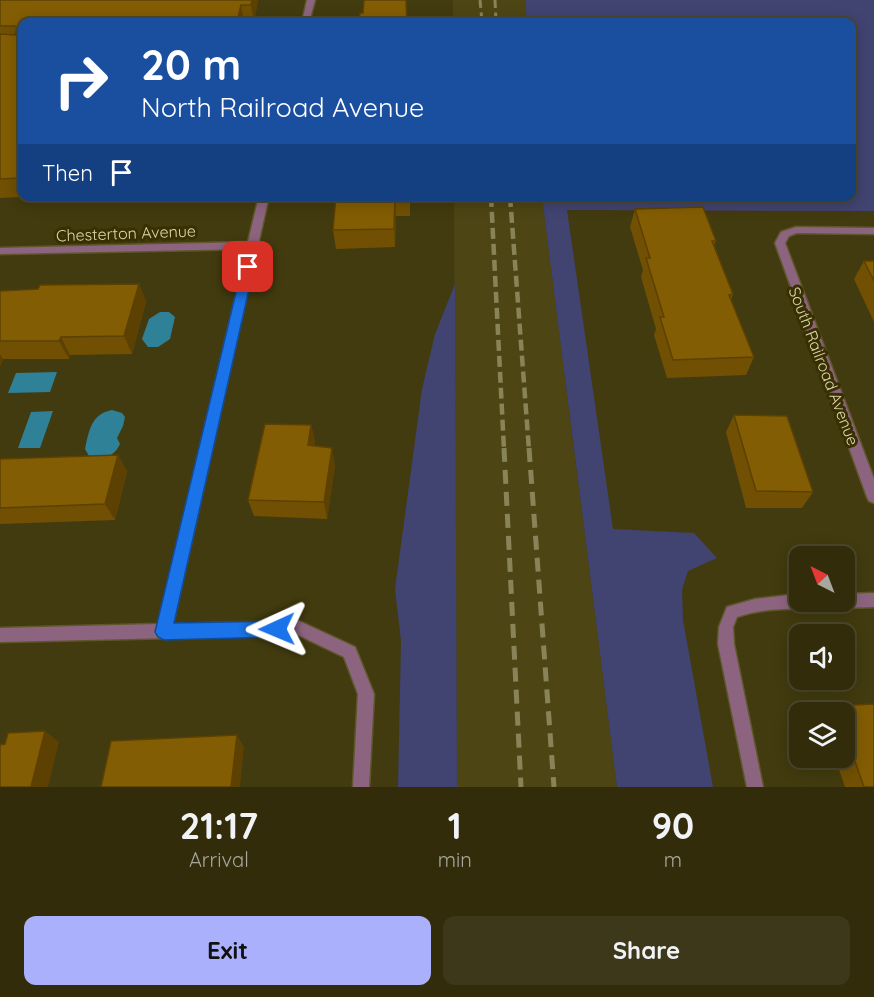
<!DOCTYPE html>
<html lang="en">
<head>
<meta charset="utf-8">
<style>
	:root { --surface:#322c0b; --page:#3d3819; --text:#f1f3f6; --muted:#a8a79d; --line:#4d482c; --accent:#aab0fc }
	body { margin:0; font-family:Quicksand,sans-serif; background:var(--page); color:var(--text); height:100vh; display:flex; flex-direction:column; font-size:22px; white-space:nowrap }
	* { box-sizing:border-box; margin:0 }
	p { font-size:20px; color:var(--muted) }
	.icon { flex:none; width:33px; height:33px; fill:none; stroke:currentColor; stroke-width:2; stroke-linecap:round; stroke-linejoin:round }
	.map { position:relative; height:787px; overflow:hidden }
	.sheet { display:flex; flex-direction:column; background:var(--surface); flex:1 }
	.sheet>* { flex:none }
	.banner { position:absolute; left:18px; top:18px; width:838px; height:183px; border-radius:12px; box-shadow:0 3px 15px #0003,0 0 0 2px var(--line); background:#1a4fa0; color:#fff; overflow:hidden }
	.needle { width:39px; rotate:318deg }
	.controls { position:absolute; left:789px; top:546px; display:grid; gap:12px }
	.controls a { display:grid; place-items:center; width:66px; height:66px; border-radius:12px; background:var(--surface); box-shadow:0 3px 15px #0003,0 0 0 2px var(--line); font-size:30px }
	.pin { position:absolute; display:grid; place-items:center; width:51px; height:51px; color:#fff; margin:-26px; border-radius:12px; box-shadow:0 3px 9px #0006 }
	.me { position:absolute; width:66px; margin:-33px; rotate:269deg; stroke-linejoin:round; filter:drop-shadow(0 0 4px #0008) }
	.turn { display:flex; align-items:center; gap:21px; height:126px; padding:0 24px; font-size:27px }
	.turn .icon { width:78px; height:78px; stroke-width:2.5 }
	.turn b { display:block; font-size:42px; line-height:51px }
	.then { display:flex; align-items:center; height:57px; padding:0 24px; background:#0003; gap:12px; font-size:22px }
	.eta { display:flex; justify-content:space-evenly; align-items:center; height:102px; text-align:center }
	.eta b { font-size:36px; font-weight:700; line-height:42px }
	.primary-button { display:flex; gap:12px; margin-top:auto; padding:12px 24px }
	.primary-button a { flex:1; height:69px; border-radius:12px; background:var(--accent); color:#111; font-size:24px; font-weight:700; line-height:69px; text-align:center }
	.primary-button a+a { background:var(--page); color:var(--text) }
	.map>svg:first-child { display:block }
	.built { fill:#4d4513 }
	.green { fill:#414371 }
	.water { fill:#2f8198 }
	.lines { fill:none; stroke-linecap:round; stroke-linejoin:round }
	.minor-casing { stroke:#5e572c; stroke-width:3 }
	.minor { fill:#8d647f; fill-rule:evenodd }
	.rail-far2 { stroke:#898359; stroke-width:3; stroke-dasharray:8 4.5; stroke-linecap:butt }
	.rail-far1 { stroke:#898359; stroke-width:4.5; stroke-dasharray:11 5; stroke-linecap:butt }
	.rail { stroke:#898359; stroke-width:5; stroke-dasharray:14 8; stroke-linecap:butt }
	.wall { fill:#715003 }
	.shaded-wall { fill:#5c4102 }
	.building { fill:#835d03; stroke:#5c4102; stroke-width:1.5 }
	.route { fill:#1a73e8; stroke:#114b97; stroke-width:1.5 }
	.labels { text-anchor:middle; stroke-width:6; stroke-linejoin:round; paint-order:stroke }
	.street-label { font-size:16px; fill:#ded8b1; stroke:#383002 }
</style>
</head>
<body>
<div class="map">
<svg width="874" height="787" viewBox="0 0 874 787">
	<rect width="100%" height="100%" fill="#423b0f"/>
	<g class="built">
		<polygon points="453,0 525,0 527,22 453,22"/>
		<polygon points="454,197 542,197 617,787 457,787"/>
	</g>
	<g class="green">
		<polygon points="525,0 874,0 874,211 567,210 613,529 694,533 717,558 688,571 682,590 683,620 713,787 617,787 542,197 852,196 852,22 527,22"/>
		<polygon points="455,284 457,787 398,787 401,641 395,589 422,389 435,334"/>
	</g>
	<g class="water">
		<polygon points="160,312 169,312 175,317 170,339 158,347 148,347 142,339 149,319"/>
		<polygon points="57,372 50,392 8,393 16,373"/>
		<path d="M112 410 122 413 125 417 123 426 117 438 120 444C114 457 103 460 89 456L85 449C89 431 91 414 112 410Z"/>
		<polygon points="53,411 40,448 18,448 31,412"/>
	</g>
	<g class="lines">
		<g class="minor-casing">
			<g id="minor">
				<polygon points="307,0 315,0 309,22 302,22"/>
				<polygon points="259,196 269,196 173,624 299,621 355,647 374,694 369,787 353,787 358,694 344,657 298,635 0,642 0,628 158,624 247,249 0,254 0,248 248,242"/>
				<polygon points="796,227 874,228 874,234 797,233 789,236 785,243 874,479 874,503 869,501 867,497 775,243 781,232"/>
				<polygon points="874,593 874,607 844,608 839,606 837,602 844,602 844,594"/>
				<path d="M789 595H800V602H831L829 607 824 609C795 609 765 607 737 617L733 627 734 644 763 787H747L718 644 719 627 727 607 755 599Z"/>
			</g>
		</g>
		<use href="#minor" class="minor"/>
		<g class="rail-far2">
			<polyline points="480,0 482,22"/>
			<polyline points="495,0 496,22"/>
		</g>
		<g class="rail-far1">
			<polyline points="491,196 504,450"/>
			<polyline points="510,196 529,450"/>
		</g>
		<g class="rail">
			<polyline points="504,448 521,787"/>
			<polyline points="529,448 554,787"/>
		</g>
	</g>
	<g class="wall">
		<polygon points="0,0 258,0 254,22 22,22 22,196 40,196 0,198"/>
		<polygon points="336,196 410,196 410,216 396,216 395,247 336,249 333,230"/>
		<polygon points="635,209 716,241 714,245 733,294 731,300 754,357 746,375 667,378 654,335 656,329 641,277 643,270 630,227"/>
		<polygon points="864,261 874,261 874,322 854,279"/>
		<polygon points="139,284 146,302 132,354 70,355 69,359 3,359 0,367 0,291"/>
		<polygon points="734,415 813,492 802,508 746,508 726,432"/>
		<polygon points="311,425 315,442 314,446 335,465 327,519 254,516 248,500"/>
		<polygon points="118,455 127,472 115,520 0,524 0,459"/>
		<polygon points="874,704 874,787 845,787 835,758 844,758 844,712 828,712 836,706"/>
	</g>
	<g class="shaded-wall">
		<polygon points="252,0 258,0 254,22 251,5"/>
		<polygon points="241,5 244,22 237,22"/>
		<polygon points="395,197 396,216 395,247 394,229"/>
		<polygon points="139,284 146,302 132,354 124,336"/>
		<polygon points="61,337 70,355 69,359 59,341"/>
		<polygon points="0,354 3,359 0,367"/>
		<polygon points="311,425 315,442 311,462 308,445"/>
		<polygon points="332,448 335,465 327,519 324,502"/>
		<polygon points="118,455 127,472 115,520 105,504"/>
		<polygon points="45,731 59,742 48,787 31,787"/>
		<polygon points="237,735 244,747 240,787 231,787"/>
	</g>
	<g class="building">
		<polygon points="0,0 252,0 251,5 241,5 237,22 22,22 22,178 0,179 0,34 15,35 17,28 15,26 0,26"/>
		<polygon points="364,0 406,0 407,22 359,22 360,13 363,13"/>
		<polygon points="336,196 410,196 410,197 395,197 394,229 333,230"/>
		<polygon points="703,207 716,241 712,241 733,294 729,295 754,357 673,360 660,317 664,317 646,258 650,258 635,209"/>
		<polygon points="864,261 874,261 874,281"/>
		<polygon points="139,284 124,336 61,337 59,341 0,341 0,291 38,289 40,285"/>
		<polygon points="734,415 787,416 813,492 756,491"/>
		<polygon points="265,424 311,425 308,445 332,448 324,502 248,500"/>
		<polygon points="118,455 105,504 0,508 0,459"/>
		<polygon points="874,704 874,787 864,787 844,730 844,712 839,712 836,706"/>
		<polygon points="45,731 31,787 0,787 0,745 5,744 8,733"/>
		<polygon points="237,735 231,787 101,787 111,741"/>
	</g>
	<polygon class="route" points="248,263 254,267 174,623 277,621 283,623 285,629 283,635 277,637 164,640 158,637 155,632 242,267"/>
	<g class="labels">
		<g class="street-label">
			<text transform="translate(126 233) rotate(-2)" y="6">Chesterton Avenue</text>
			<text transform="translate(824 366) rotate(69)" y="6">South Railroad Avenue</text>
		</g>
	</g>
</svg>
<div class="controls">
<a><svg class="needle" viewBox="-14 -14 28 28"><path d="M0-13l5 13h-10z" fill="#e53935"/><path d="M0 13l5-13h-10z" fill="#a8a79d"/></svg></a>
<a><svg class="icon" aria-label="sound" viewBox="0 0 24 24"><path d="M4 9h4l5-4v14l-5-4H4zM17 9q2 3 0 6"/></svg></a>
<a><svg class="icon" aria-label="layers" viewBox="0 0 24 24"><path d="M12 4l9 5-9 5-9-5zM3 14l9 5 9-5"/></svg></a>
</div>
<div class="pin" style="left:248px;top:267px;background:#d93025"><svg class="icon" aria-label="arrive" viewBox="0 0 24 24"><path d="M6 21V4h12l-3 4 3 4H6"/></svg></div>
<svg class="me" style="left:277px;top:629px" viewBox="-20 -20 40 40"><path d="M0-17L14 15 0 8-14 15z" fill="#1a73e8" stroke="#fff" stroke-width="4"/></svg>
<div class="banner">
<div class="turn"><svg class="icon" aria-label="right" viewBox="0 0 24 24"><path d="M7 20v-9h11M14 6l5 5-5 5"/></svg><div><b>20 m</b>North Railroad Avenue</div></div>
<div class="then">Then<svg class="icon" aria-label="arrive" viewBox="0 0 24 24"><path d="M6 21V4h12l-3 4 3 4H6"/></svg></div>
</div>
</div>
<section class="sheet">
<div class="eta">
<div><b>21:17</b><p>Arrival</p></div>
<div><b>1</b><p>min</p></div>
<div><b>90</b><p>m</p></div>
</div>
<div class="primary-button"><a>Exit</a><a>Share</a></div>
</section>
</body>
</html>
